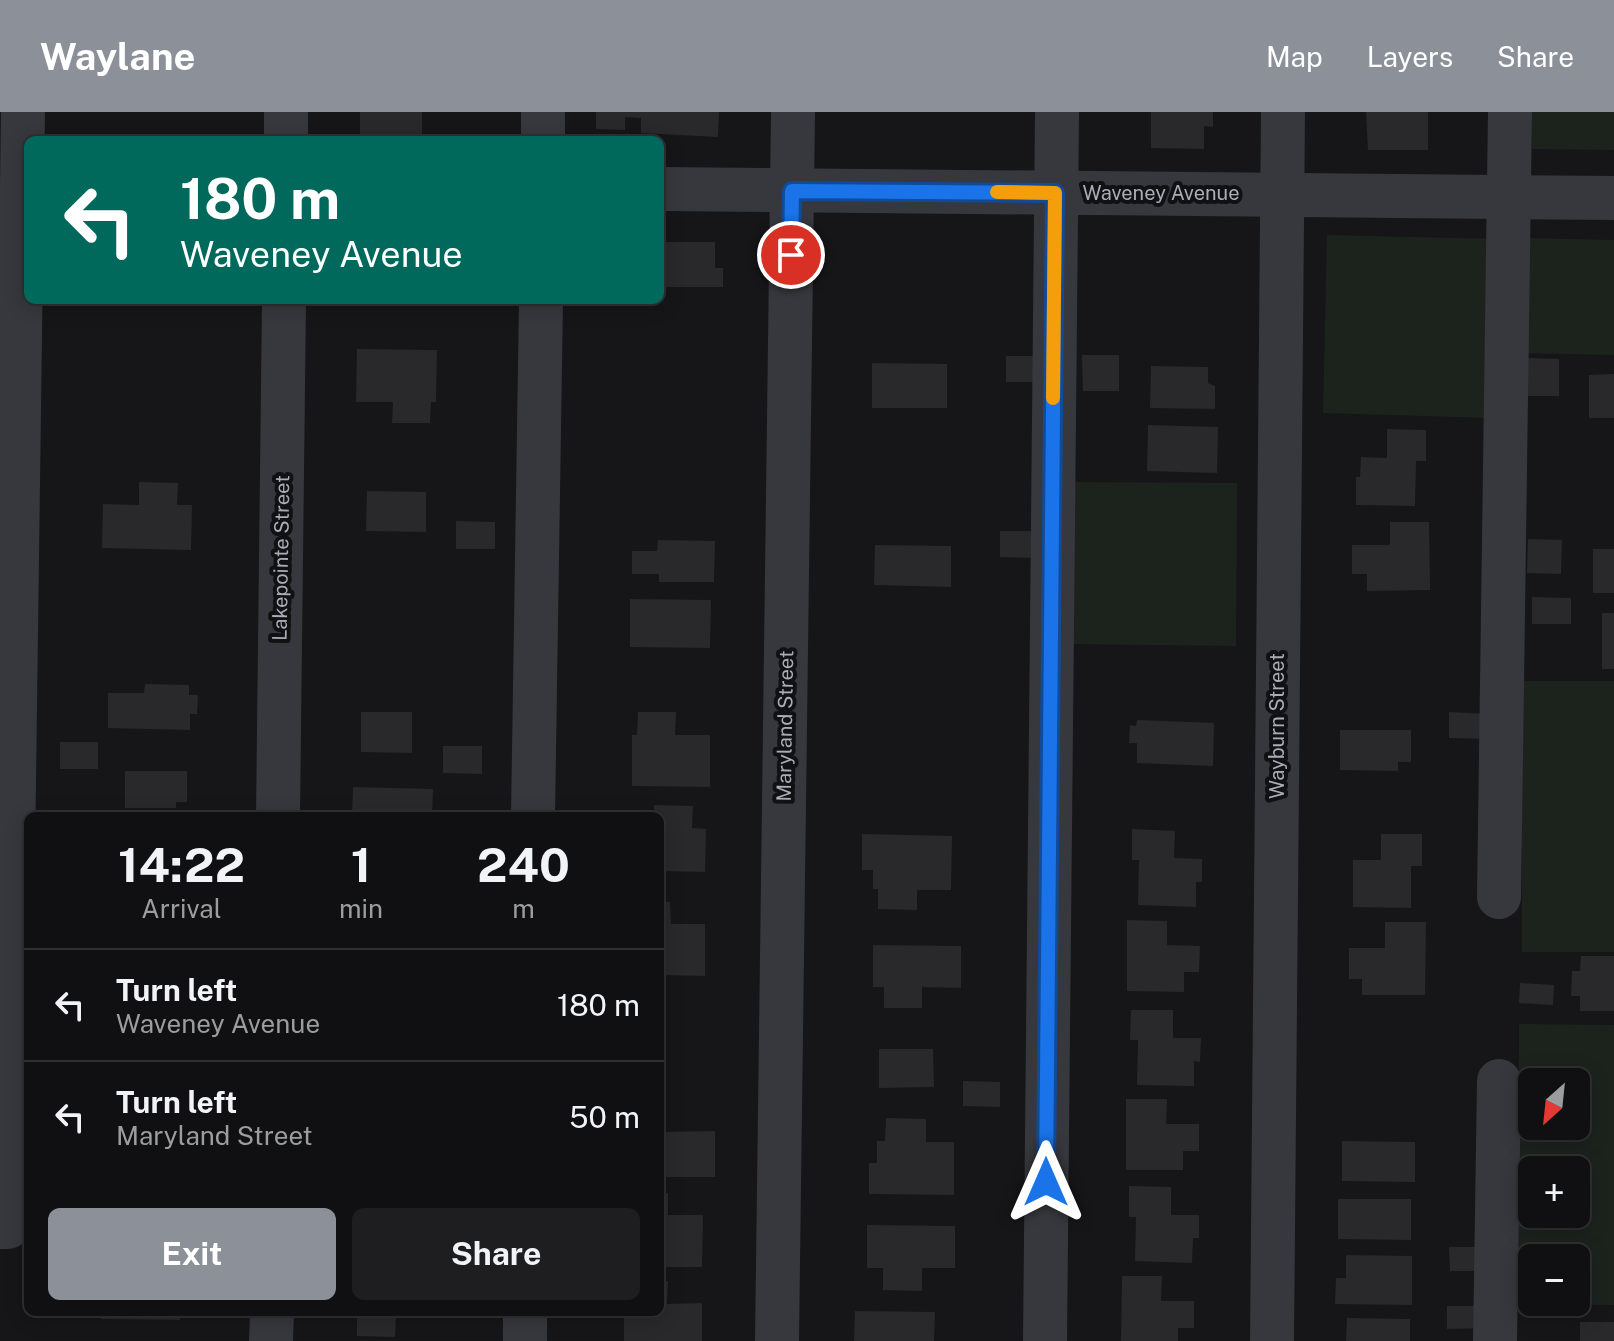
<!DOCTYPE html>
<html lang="en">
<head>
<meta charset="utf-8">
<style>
	:root { --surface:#101012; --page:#1e1e20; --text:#f1f3f6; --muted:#9c9d9f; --line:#303032; --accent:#8c9099 }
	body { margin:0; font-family:"Public Sans",sans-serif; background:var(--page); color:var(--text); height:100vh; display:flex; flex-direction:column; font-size:30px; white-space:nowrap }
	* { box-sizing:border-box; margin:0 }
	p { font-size:26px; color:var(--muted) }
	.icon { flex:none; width:44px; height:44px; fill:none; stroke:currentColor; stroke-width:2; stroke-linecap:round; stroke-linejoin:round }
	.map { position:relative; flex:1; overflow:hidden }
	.drawer { position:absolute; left:24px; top:700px; width:640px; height:504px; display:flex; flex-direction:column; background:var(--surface); border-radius:12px; box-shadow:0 4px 20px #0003,0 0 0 2px var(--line) }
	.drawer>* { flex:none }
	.top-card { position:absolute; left:24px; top:24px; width:640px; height:168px; border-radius:12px; box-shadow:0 4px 20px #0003,0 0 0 2px var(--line); background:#00695c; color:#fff; overflow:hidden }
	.needle { width:52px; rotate:207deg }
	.fabs { position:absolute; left:1518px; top:956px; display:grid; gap:16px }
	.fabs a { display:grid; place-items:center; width:72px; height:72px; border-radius:12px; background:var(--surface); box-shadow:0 4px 20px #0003,0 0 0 2px var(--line); font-size:40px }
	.pin { position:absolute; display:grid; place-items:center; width:68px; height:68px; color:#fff; margin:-34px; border:4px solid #fff; border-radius:50%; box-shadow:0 2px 8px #0007 }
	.me { position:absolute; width:88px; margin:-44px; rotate:0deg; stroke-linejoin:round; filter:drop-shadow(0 0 6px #0008) }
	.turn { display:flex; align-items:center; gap:28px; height:168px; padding:0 24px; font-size:36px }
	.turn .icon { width:104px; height:104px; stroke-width:2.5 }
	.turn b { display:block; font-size:56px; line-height:68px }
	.eta { display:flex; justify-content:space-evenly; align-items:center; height:136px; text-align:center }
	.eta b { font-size:48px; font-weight:700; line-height:56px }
	.button { display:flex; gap:16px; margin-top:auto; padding:16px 24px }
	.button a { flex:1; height:92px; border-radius:12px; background:var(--accent); color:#fff; font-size:32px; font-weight:700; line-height:92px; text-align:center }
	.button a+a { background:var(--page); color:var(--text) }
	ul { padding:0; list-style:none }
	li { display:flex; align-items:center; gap:24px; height:112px; padding:0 24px; border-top:2px solid var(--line) }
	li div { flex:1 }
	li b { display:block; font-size:30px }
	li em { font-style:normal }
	header { display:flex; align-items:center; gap:48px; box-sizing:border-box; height:112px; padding:0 40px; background:var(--accent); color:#fff }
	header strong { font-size:38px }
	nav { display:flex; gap:44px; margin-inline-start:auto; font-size:28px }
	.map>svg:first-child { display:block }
	.green { fill:#1c231d; fill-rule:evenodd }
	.building { fill:#29292c }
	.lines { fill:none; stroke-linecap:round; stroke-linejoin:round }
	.minor { stroke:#37383d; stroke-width:44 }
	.route-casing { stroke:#114b97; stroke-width:20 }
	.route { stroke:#1a73e8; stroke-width:14 }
	.slow { stroke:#f59e0b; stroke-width:14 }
	.labels { text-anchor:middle; stroke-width:8; stroke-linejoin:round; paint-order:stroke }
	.street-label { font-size:20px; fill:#a8adb8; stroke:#111113 }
</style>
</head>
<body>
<header>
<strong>Waylane</strong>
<nav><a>Map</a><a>Layers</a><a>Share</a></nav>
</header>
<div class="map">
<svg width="1614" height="1229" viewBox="0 0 1614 1229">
	<rect width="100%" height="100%" fill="#161618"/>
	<g class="green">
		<polygon points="1532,0 1614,0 1614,38 1532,37"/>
		<polygon points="1327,123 1495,127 1491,306 1323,301"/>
		<polygon points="1524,126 1614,128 1614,243 1522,241"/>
		<polygon points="1069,370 1237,371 1236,534 1067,532"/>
		<rect x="1522" y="569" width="92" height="271"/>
		<path d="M1519 912 1614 913V1193L1518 1192ZM1532 970H1576V1014H1532ZM1532 1058H1576V1102H1532ZM1532 1146H1576V1190H1532Z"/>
	</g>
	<g class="building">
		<rect x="360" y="0" width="62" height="28"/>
		<polygon points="596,0 719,0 718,25 641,21 641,6 625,5 625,18 596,17"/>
		<polygon points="1151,0 1213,0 1213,15 1204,14 1204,37 1151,36"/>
		<polygon points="1366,0 1428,0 1428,38 1368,38"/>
		<polygon points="660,130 715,130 715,156 723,156 723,175 660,175"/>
		<polygon points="357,237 437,238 436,290 431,290 430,311 392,311 393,290 356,290"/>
		<polygon points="1082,243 1119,243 1119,279 1083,279"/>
		<rect x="1006" y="244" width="34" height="26"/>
		<polygon points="1525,246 1559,247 1559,284 1525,284"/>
		<polygon points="872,251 947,252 947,296 872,296"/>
		<polygon points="1151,254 1208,255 1208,271 1215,274 1215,297 1150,296"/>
		<polygon points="1614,262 1614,306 1589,306 1589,263"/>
		<polygon points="1148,313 1218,315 1217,361 1147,359"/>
		<polygon points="1387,317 1426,318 1426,349 1416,349 1415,394 1356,393 1356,365 1360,365 1361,345 1387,346"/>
		<polygon points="139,370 178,371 177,393 192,393 191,438 102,436 103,392 139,393"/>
		<polygon points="367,379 426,380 426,420 366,419"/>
		<polygon points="456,409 495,410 495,437 456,437"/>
		<polygon points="1390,410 1429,410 1430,478 1367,479 1367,462 1352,462 1352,433 1390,433"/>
		<polygon points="1000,419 1038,419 1038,446 1000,445"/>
		<polygon points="1528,427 1562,428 1561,462 1527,461"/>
		<polygon points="658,428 715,429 714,470 659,470 659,462 632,462 632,439 657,439"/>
		<polygon points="875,433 951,434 951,475 874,473"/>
		<rect x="1593" y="437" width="21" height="44"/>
		<polygon points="1532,485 1571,486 1571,512 1532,512"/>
		<polygon points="630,487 711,488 710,536 630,535"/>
		<rect x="1602" y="501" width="12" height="56"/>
		<polygon points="145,572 189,573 189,583 198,583 197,602 190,602 190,618 108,616 108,581 144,581"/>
		<polygon points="361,600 412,600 412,641 361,640"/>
		<polygon points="638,600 676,600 675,623 710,623 710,675 632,674 632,623 637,623"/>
		<polygon points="1449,600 1489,602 1488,627 1449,626"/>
		<polygon points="1137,608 1214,611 1213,654 1137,651 1137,631 1129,631 1130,613 1136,614"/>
		<polygon points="1340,618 1411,618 1411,650 1398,650 1398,659 1340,658"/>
		<rect x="60" y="630" width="38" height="27"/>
		<polygon points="443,634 482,634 482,662 443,661"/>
		<polygon points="125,659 187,659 187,690 176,690 176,696 125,696"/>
		<polygon points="353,675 433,677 432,704 352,704"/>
		<polygon points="654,693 693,694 692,716 706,717 705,760 660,759 660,704 654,704"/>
		<polygon points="1132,717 1175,719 1174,746 1202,747 1202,770 1196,770 1196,795 1138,793 1139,748 1132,748"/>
		<polygon points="862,722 952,724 951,778 917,778 917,798 878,797 878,777 873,777 873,758 862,758"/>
		<polygon points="1381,722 1422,722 1422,754 1411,754 1411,796 1353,795 1353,748 1381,748"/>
		<polygon points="660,789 670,790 671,812 705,812 705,864 660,863"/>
		<polygon points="1127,808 1167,809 1167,833 1200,834 1199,860 1184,860 1184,880 1127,879"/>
		<polygon points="1385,810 1426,810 1425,883 1362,883 1362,867 1349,867 1349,836 1385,836"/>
		<polygon points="873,833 961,834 961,876 922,875 922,896 884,896 884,875 873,875"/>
		<polygon points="1581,844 1614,844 1614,899 1580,899 1580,884 1571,884 1572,859 1580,859"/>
		<polygon points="1520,871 1554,873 1553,893 1519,891"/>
		<polygon points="1131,898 1173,898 1173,926 1201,926 1200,950 1194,949 1194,974 1137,973 1138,928 1130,928"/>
		<polygon points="879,937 933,937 934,975 879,976"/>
		<polygon points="963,969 1000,970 1000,995 963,994"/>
		<polygon points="1126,987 1167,987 1166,1012 1199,1012 1199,1039 1183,1039 1183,1058 1126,1058"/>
		<polygon points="886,1006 926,1007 926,1030 954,1030 954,1083 869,1082 869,1051 877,1051 877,1029 885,1029"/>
		<polygon points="715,1019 715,1065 660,1065 660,1020"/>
		<polygon points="1342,1029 1415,1030 1415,1070 1342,1069"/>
		<polygon points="1129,1074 1171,1075 1171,1103 1199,1103 1199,1126 1193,1126 1192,1151 1135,1149 1136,1105 1129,1105"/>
		<polygon points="660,1081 668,1081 668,1103 703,1103 702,1155 660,1155"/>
		<polygon points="1338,1087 1411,1087 1411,1128 1338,1127"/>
		<polygon points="867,1113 955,1114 955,1156 922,1156 922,1179 883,1178 883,1156 867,1156"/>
		<polygon points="1449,1135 1483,1135 1484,1159 1450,1159"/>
		<polygon points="1346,1143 1412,1144 1412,1193 1335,1192 1336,1166 1346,1166"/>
		<polygon points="1122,1164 1162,1164 1161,1189 1194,1189 1194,1216 1178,1216 1178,1229 1121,1229"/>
		<polygon points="660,1169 668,1169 667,1192 702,1191 702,1229 624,1229 624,1200 660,1200"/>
		<polygon points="1447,1194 1484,1194 1484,1216 1447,1217"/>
		<polygon points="855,1199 935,1200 934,1229 854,1229"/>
		<polygon points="101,1200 180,1200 180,1208 101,1207"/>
		<polygon points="346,1200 434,1200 434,1204 396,1204 395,1225 357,1224 357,1204 346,1204"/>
		<polygon points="1347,1206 1410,1207 1410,1229 1346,1229"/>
		<rect x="1580" y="1210" width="34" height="19"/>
	</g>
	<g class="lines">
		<g class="minor">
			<polyline points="286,28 286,0"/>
			<polyline points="543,28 543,0"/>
			<polyline points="660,77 1614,86"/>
			<polyline points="278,704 284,188"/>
			<polyline points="533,704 541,188"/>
			<polyline points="1499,785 1510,0"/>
			<polyline points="0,1115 8,1115 23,0"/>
			<polyline points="271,1229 272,1200"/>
			<polyline points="525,1229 525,1200"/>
			<polyline points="777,1229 793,0"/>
			<polyline points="1045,1229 1057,0"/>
			<polyline points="1272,1229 1283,0"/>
			<polyline points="1495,1229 1499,969"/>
		</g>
	</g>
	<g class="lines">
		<g class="route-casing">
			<polyline id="route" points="791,143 792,79 1055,81 1046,1070"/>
		</g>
		<use href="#route" class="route"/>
		<polyline class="slow" points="997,80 1055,81 1053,286"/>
	</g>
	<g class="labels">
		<g class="street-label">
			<text x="1161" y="88">Waveney Avenue</text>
			<text transform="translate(281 446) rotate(-89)" y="7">Lakepointe Street</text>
			<text transform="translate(785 614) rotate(-89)" y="7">Maryland Street</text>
			<text transform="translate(1277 614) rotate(-90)" y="7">Wayburn Street</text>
		</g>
	</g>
</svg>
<div class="fabs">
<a><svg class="needle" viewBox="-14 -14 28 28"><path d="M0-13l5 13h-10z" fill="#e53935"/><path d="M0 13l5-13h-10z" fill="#9c9d9f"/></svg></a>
<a>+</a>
<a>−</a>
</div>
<div class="pin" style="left:791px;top:143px;background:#d93025"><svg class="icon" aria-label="arrive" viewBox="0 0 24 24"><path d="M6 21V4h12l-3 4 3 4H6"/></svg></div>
<svg class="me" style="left:1046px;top:1070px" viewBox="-20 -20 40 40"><path d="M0-17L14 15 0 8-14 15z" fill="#1a73e8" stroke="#fff" stroke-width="4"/></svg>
<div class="top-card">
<div class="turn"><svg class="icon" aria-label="left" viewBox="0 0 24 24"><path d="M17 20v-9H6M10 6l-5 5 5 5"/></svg><div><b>180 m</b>Waveney Avenue</div></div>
</div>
<section class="drawer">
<div class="eta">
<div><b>14:22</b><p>Arrival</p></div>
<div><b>1</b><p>min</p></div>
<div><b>240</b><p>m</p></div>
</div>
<ul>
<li><svg class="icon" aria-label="left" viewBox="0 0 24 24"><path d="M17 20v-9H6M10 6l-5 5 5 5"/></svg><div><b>Turn left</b><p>Waveney Avenue</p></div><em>180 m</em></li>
<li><svg class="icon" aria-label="left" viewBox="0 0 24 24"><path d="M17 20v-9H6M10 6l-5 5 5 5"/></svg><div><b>Turn left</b><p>Maryland Street</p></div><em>50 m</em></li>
</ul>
<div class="button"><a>Exit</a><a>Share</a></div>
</section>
</div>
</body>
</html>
